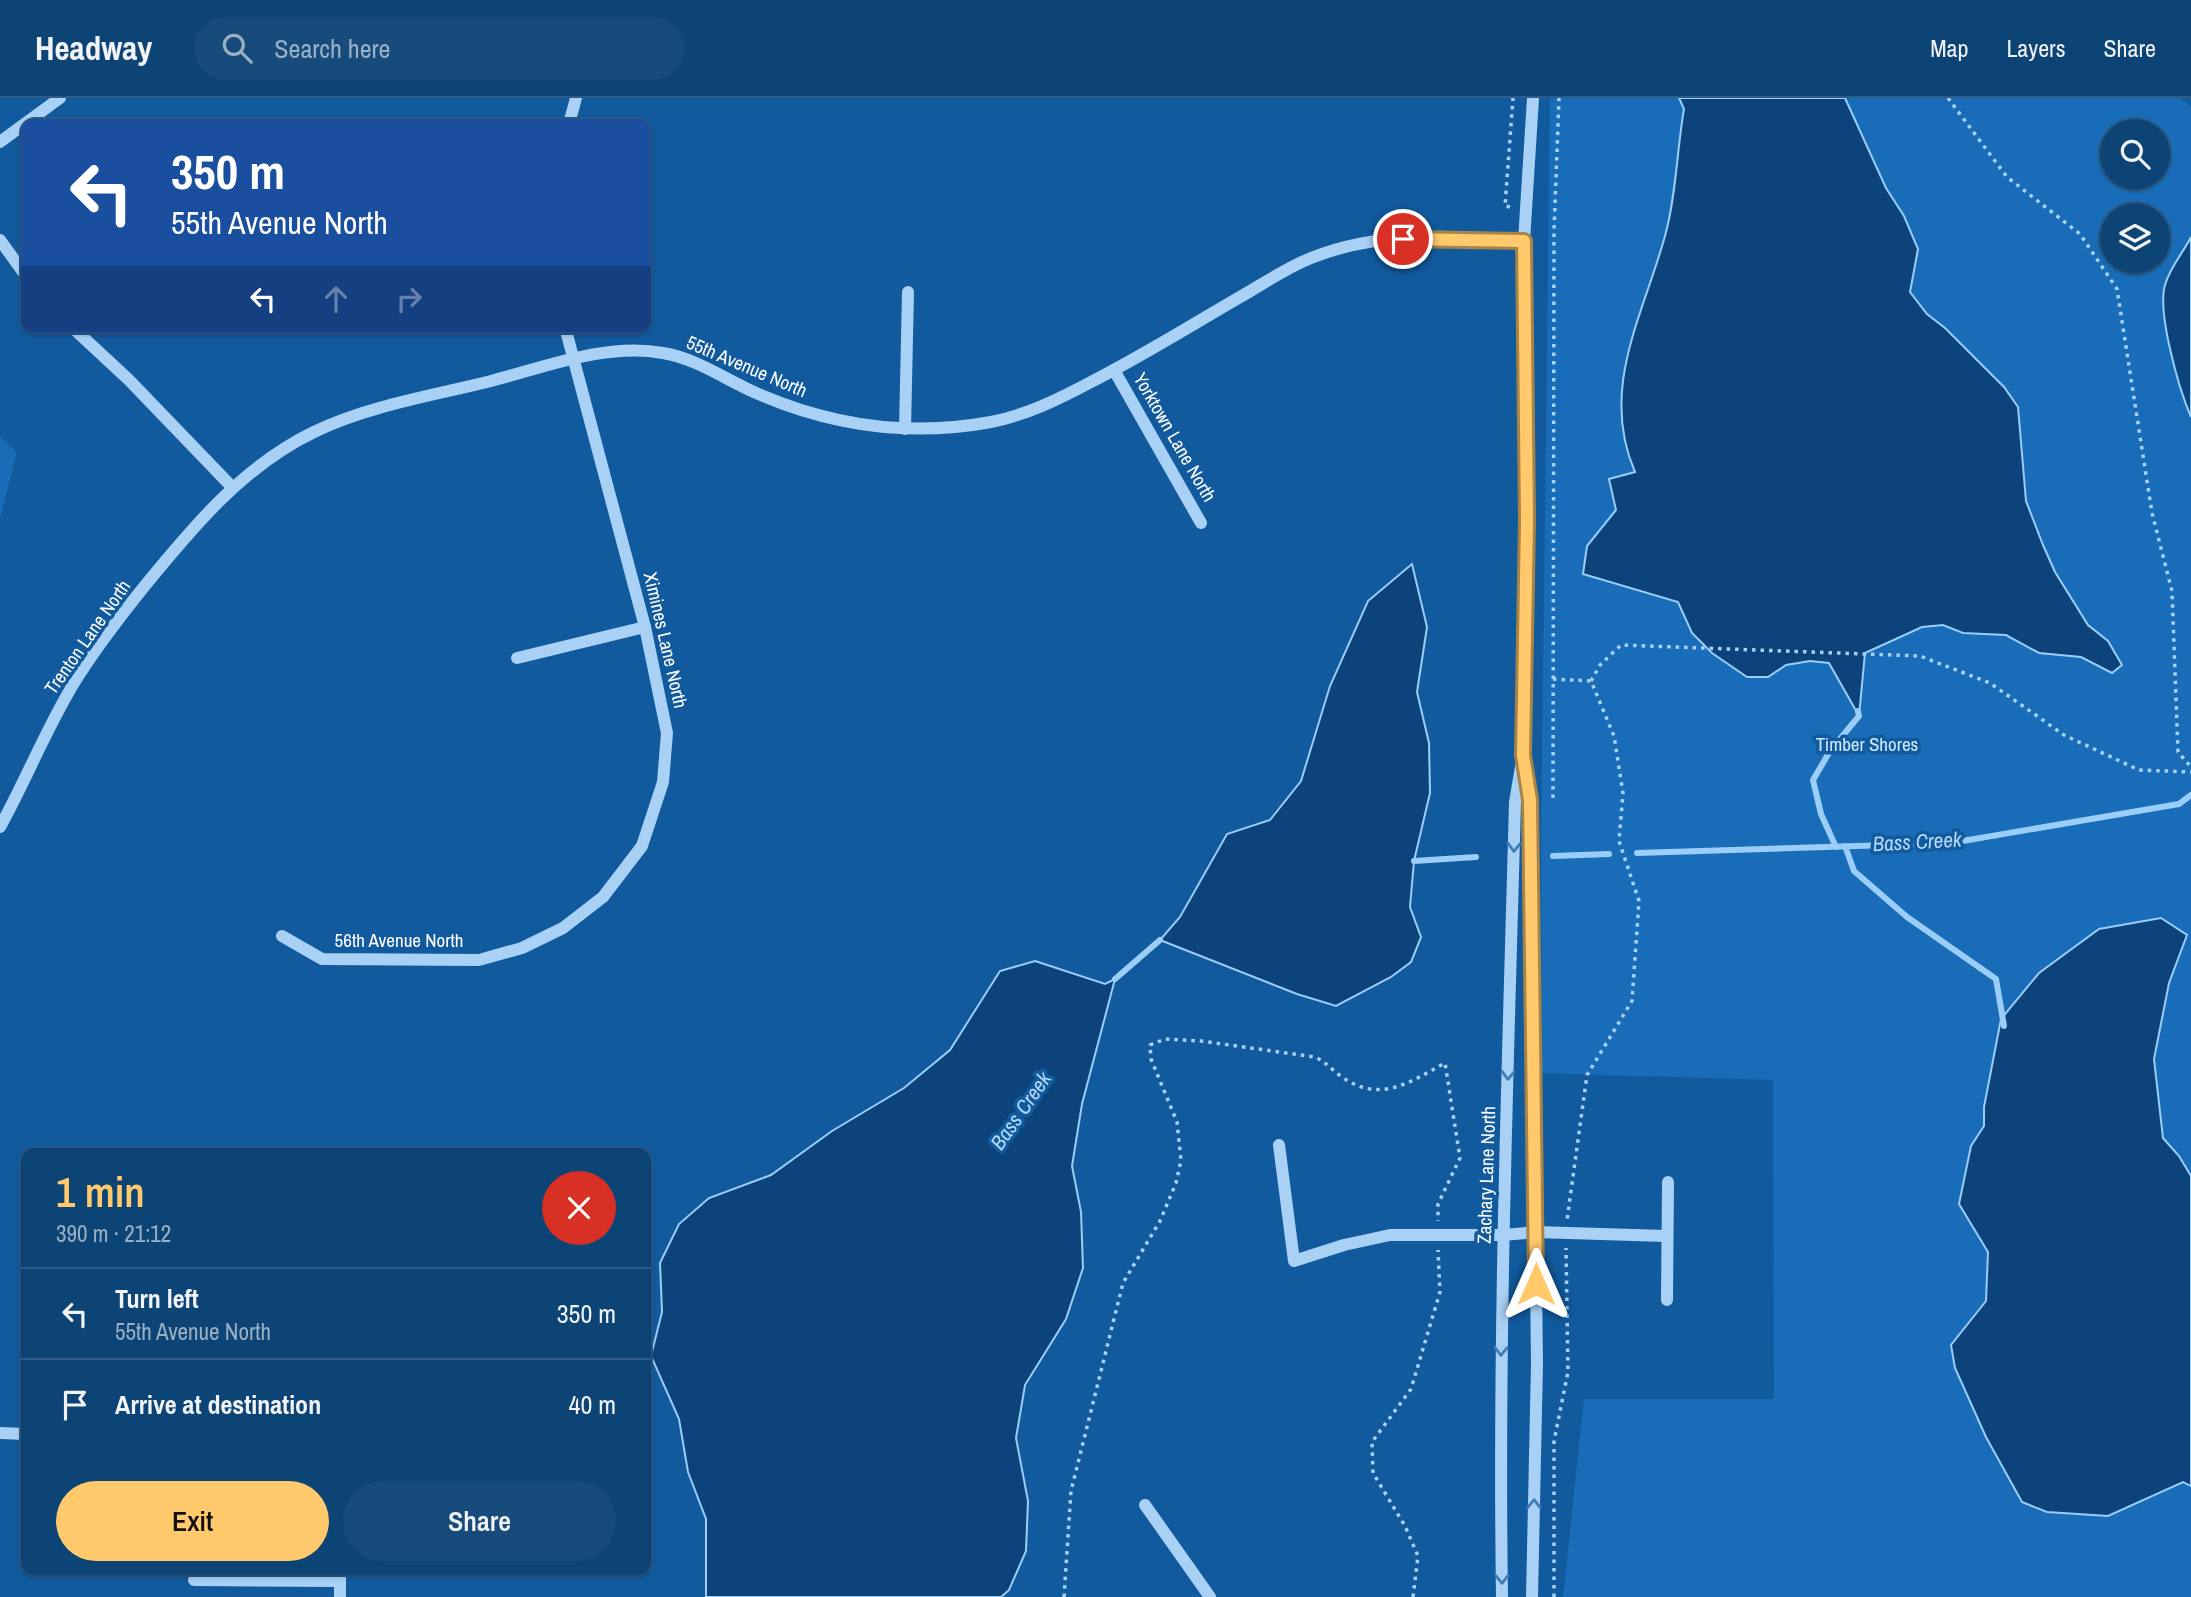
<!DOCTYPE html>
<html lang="en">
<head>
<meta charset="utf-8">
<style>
	:root { --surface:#0d4476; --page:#164b7b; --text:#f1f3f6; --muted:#9ab0c5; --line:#2d5c88; --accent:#ffc96c }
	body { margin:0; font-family:"Archivo Narrow",sans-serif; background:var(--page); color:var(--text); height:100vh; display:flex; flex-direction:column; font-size:26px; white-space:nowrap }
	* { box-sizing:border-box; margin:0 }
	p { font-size:23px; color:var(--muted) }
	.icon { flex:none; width:38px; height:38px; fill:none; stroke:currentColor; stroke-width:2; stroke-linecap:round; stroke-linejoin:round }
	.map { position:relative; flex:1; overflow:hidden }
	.panel { position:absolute; left:21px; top:1050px; width:630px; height:427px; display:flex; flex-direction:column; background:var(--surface); border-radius:14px; box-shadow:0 2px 5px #0004,0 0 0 2px var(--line) }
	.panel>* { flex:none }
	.hud { position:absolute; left:21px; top:21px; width:630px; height:214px; border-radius:14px; box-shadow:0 2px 5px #0004,0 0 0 2px var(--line); background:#1a4fa0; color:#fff; overflow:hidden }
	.fabs { position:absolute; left:2100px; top:21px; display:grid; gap:14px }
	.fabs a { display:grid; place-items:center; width:70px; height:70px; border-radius:50%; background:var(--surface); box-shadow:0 2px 5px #0004,0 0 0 2px var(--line); font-size:35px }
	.pin { position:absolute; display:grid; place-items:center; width:60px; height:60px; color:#fff; margin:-30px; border:4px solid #fff; border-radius:50%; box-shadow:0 2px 7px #0007 }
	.me { position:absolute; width:77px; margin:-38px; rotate:0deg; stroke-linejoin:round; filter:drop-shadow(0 0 5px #0008) }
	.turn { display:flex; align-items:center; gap:24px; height:147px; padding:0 35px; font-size:32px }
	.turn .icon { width:91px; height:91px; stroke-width:2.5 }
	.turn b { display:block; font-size:49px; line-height:60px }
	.lanes { display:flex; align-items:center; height:66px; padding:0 35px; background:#0003; justify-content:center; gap:35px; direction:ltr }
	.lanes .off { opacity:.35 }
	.round { display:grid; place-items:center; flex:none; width:74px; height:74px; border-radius:37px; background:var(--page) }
	.overview { display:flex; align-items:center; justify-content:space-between; height:119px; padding:0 35px }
	h1 { font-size:42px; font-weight:600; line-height:52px; color:var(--accent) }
	.cta { display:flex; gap:14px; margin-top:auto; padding:14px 35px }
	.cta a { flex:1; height:80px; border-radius:42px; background:var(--accent); color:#111; font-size:28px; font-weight:600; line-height:80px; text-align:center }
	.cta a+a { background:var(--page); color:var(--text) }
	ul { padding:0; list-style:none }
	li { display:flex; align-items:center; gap:21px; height:91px; padding:0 35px; border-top:2px solid var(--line) }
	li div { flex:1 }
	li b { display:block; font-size:26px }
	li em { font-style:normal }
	header { display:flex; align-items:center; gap:42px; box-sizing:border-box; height:98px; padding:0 35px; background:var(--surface); border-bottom:2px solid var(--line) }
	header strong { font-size:33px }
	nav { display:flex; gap:38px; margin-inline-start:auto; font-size:24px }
	.search { width:490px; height:63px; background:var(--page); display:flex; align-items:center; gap:18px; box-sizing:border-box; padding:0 24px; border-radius:38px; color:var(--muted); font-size:26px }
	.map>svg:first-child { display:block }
	.green { fill:#196db8; fill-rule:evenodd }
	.water { fill:#0b437a; stroke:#9acdf8; stroke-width:2 }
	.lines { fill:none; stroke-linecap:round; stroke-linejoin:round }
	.stream { stroke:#9acdf8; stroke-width:6 }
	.path { stroke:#a8d1f5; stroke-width:3.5; stroke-dasharray:3.5 5; stroke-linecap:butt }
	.minor { stroke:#a8d1f5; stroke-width:12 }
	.oneway { stroke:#3e7eb8 }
	.route-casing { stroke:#a68346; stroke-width:18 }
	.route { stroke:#ffc96c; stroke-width:12 }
	.labels { text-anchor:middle; stroke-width:7; stroke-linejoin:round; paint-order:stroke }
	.street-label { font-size:19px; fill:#fff; stroke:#115a9e }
	.park-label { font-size:19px; fill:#d1e9fe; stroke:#115a9e }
	.water-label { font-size:21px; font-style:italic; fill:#b5dafb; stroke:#115a9e }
</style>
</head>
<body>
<header>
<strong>Headway</strong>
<div class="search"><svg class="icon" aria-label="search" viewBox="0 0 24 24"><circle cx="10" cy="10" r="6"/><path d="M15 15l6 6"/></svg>Search here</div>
<nav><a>Map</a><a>Layers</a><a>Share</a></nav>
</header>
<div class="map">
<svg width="2191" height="1499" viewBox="0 0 2191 1499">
	<rect width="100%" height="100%" fill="#115a9e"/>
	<g class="green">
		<path d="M1550 0H2180L2191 8V1499H1563L1584 1301H1774L1773 982 1542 975 1541 743ZM2112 33H2158V79H2112ZM2112 117H2158V163H2112Z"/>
		<polygon points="0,339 17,354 0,420"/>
	</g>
	<g class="water">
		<path d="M1679 0H1845L1886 90 1904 118 1918 151 1910 194 1927 216 1945 230 2004 289 2018 309 2026 403 2043 447 2055 474 2088 527 2108 543 2122 567 2112 575 2081 559 2039 555 2006 537 1963 535 1943 527 1922 529 1865 555 1859 618 1829 565 1810 563 1786 567 1768 579H1747L1712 555 1692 535 1678 504 1583 476 1587 448 1616 412 1609 381 1635 374C1599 291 1643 218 1665 138 1676 99 1677 51 1684 11Z"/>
		<path d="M2191 139V319C2179 291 2157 215 2165 187 2170 169 2183 155 2191 139Z"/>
		<polygon points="1412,466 1427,529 1417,594 1429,645 1430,695 1414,763 1410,809 1421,839 1411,864 1391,879 1336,908 1297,896 1160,842 1180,819 1227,736 1270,722 1301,683 1330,588 1368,503"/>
		<polygon points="2161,820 2187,837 2169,885 2154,961 2163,1040 2179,1058 2191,1078 2191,1388 2183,1384 2108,1418 2047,1414 2022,1404 1986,1339 1955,1270 1951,1247 1986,1203 1988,1154 1959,1106 1971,1048 1984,1028 1984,1009 2001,921 2039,875 2099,831"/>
		<polygon points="1035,863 1105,886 1115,881 1082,1006 1072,1068 1081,1114 1083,1170 1066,1221 1025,1287 1016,1340 1028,1403 1026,1453 1009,1492 1001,1499 706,1499 706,1421 688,1374 679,1321 651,1258 662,1214 660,1165 679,1126 709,1100 771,1077 832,1033 904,990 950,952 1000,873"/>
	</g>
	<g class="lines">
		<g class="stream">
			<polyline points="1845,748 1854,773 1907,819 1996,881 2004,928"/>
			<polyline points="1836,749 1821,716 1813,682 1830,653 1859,618 1858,613"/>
			<polyline points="1637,755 1951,745 2179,706 2191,697"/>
			<polyline points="1553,758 1609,756"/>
			<polyline points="1414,763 1476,759"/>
			<polyline points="1115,881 1160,842"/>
		</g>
		<g class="path">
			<polyline points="1948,0 2007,79 2080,136 2117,191 2152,415 2172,493 2178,654 2191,669"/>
			<polyline points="1510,109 1505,108 1513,0"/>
			<polyline points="1553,581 1591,583 1614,638 1623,695 1619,743 1639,803 1632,903 1587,977 1567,1122"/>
			<polyline points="1591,583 1600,567 1621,547 1920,558 1990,585 2064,637 2139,672 2191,674"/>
			<polyline points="1553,700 1554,133 1559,0"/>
			<path d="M1064 1499 1071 1393 1123 1185 1160 1123 1176 1085 1181 1062 1177 1024 1151 961 1150 947 1165 941 1201 943 1315 959C1326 964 1332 972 1342 979 1380 1006 1410 984 1445 965L1460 1060 1438 1106V1123"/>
			<polyline points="1413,1499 1418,1458 1405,1428 1373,1375 1372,1344 1411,1291 1440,1194 1438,1152"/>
			<polyline points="1554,1499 1554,1343 1568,1274 1566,1150"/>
		</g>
		<g class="minor">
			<polyline points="569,26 576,0"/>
			<polyline points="0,44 60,0"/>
			<polyline points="0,142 26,178"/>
			<polyline points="72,229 129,282 232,389"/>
			<polyline points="1114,272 1201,425"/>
			<polyline points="905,331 908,194"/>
			<polyline points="517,560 645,529"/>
			<polyline points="1525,668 1530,702 1537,1265 1532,1499"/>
			<path d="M0 729C26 682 46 631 74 585 94 552 119 520 143 490 192 430 243 368 314 334 368 308 430 298 487 284 543 270 606 244 663 255 695 260 725 281 754 294 830 328 909 339 991 324 1027 317 1059 301 1091 284 1142 258 1190 228 1240 199 1263 186 1286 170 1311 160 1377 133 1455 137 1524 143"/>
			<polyline points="282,838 322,861 479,862 522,850 563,830 603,799 642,748 663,684 667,635 645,529 565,229"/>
			<polyline points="1279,1047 1294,1163 1344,1147 1390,1137 1503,1137 1536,1134 1666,1138"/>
			<polyline points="1667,1202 1668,1084"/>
			<polyline points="0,1335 26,1336"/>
			<polyline points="1145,1407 1210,1499"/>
			<polyline points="340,1472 340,1499"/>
			<polyline points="194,1482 340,1483"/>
			<path d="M1502 1499C1498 1234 1508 969 1515 704L1523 657 1527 422 1524 143 1533 0"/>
		</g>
	</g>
	<defs><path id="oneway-chevron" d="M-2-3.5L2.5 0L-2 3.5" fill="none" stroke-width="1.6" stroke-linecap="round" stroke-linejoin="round" transform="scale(1.75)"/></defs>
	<g class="oneway">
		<use href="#oneway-chevron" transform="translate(1514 749) rotate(92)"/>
		<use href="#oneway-chevron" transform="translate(1508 977) rotate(92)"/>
		<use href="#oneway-chevron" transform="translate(1501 1253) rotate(91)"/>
		<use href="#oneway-chevron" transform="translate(1534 1406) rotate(-89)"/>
		<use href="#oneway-chevron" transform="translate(1502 1481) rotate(89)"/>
	</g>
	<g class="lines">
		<g class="route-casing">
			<polyline id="route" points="1403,141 1524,143 1527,422 1523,657 1530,702 1536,1186"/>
		</g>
		<use href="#route" class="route"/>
	</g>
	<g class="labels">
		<g class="street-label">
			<text transform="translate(747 268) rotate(23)" y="7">55th Avenue North</text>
			<text transform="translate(1175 339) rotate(60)" y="7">Yorktown Lane North</text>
			<text transform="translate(87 539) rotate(-55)" y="7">Trenton Lane North</text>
			<text transform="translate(666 542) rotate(77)" y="7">Ximines Lane North</text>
			<text x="399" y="849">56th Avenue North</text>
			<text transform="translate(1486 1077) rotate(-88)" y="7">Zachary Lane North</text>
		</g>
		<g class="park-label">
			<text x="1867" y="653">Timber Shores</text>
		</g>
		<g class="water-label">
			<text transform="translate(1917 744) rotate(-3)" y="7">Bass Creek</text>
			<text transform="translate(1021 1013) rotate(-55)" y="7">Bass Creek</text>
		</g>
	</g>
</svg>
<div class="fabs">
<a><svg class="icon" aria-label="search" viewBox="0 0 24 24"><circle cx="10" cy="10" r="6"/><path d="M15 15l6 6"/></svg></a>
<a><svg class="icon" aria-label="layers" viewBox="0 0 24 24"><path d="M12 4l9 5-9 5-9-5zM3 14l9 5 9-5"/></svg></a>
</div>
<div class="pin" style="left:1403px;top:141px;background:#d93025"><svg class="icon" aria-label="arrive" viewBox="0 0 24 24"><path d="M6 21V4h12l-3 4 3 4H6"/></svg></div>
<svg class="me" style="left:1536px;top:1186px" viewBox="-20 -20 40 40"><path d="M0-17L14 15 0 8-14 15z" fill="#ffc96c" stroke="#fff" stroke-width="4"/></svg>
<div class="hud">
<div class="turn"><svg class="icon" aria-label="left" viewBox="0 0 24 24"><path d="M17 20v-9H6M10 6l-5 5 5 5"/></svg><div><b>350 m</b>55th Avenue North</div></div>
<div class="lanes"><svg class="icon" aria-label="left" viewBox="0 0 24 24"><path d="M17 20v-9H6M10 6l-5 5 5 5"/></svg><svg class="icon off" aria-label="ahead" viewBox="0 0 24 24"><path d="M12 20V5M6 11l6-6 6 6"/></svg><svg class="icon off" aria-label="right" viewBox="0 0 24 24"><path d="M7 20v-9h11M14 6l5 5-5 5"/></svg></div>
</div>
<section class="panel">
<div class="overview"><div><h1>1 min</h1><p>390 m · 21:12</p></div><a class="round" style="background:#d93025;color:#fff"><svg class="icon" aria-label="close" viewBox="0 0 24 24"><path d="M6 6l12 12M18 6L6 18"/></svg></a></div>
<ul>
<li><svg class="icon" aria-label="left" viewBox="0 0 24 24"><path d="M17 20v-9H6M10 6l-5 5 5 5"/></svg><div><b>Turn left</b><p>55th Avenue North</p></div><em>350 m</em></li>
<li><svg class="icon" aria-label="arrive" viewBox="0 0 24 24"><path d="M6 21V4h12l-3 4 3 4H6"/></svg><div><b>Arrive at destination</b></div><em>40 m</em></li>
</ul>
<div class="cta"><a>Exit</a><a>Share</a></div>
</section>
</div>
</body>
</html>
